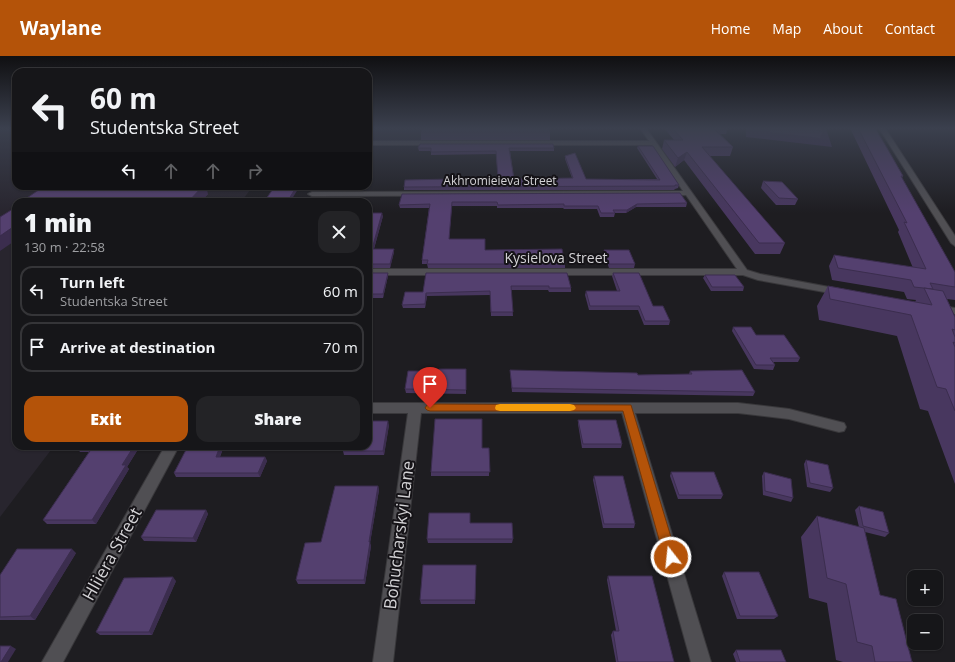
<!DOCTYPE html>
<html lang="en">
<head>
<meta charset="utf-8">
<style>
	:root { --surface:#161619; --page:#232326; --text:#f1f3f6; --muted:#9e9fa2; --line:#353538; --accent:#b45309 }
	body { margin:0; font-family:"Open Sans",sans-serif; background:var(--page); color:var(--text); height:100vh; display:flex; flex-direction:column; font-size:15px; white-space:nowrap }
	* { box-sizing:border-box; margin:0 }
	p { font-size:13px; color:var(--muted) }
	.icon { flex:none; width:22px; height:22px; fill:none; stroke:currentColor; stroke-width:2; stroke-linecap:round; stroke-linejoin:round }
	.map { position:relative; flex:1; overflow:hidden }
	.side { position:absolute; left:12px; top:142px; width:360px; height:252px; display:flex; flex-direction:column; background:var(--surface); border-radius:12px; box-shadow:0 1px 3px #0004,0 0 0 1px var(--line) }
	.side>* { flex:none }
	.hud { position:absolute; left:12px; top:12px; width:360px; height:122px; border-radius:12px; box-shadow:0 1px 3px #0004,0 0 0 1px var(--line); background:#161619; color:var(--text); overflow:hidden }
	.controls { position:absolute; left:907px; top:514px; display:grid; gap:8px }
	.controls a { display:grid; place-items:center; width:36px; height:36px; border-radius:8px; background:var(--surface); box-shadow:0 1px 3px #0004,0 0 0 1px var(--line); font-size:20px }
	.pin { position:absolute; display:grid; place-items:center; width:34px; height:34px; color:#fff; margin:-41px -17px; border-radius:50% 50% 50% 0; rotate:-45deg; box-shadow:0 0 4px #0007 }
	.pin .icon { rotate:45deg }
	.me { position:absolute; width:44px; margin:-22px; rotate:344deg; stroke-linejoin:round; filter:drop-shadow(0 0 3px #0008) }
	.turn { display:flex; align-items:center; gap:14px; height:84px; padding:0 12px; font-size:18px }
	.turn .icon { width:52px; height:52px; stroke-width:2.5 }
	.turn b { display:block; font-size:28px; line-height:34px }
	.lanes { display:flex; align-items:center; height:38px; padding:0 12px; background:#0003; justify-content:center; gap:20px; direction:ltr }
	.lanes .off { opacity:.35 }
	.round { display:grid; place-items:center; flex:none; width:42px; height:42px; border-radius:12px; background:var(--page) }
	.overview { display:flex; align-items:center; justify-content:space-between; height:68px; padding:0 12px }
	h1 { font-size:24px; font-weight:800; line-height:30px }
	.cta { display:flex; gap:8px; margin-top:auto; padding:8px 12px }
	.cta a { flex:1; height:46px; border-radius:12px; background:var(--accent); color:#fff; font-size:16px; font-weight:800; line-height:46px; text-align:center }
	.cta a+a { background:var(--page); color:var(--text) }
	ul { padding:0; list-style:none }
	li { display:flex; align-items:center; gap:12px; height:50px; margin:0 8px 6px; padding:0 4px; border:2px solid var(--line); border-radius:12px }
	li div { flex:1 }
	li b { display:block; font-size:15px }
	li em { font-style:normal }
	header { display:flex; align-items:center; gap:24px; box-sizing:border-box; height:56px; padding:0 20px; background:var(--accent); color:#fff }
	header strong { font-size:19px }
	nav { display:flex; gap:22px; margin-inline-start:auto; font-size:14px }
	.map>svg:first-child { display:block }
	.built { fill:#28252e }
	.green { fill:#3c2b52 }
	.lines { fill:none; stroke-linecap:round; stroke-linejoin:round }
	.minor-casing { stroke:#39383b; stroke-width:2 }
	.tertiary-casing { stroke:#39383b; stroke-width:2 }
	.minor { fill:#504f53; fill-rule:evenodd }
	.tertiary { fill:#504f53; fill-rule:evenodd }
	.wall { fill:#48375f }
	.shaded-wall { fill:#3b2d4e }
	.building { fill:#54406f; stroke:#3b2d4e }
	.route { fill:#b45309; stroke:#753606 }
	.slow { fill:#f59e0b }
	.labels { text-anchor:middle; stroke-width:4; stroke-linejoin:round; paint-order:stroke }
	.far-street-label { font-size:12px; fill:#d3d2d5; stroke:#151317 }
	.street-label { font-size:14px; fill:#d3d2d5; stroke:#151317 }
	.near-street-label { font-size:17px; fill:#d3d2d5; stroke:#151317 }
</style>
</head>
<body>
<header>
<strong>Waylane</strong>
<nav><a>Home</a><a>Map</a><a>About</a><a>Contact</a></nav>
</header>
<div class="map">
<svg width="955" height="606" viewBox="0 0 955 606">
	<rect width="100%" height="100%" fill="#1e1d21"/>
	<g class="built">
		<polygon points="0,72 16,72 16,130 253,130 241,146 16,146 16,390 54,390 0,461"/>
		<polygon points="368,72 543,72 547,86 368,84"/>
	</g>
	<polygon class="green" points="746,72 826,72 832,91 746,81"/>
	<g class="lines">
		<g class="minor-casing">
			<g id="minor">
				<polygon points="640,72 646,72 747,214 760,218 845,234 846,236 845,238 841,239 758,224 743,219 368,219 368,213 737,213 686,139 312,140 308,138 312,136 683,135 652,89 368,89 368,85 649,85"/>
				<polygon points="936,249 955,252 955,258 932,254 931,252"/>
				<polygon points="368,347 738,347 789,353 844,367 846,371 844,375 839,376 789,363 738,357 635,357 711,606 691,606 622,357 421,357 393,606 373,606 408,357 368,357"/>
				<polygon points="165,390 179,390 63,606 42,606"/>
			</g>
		</g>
		<g class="tertiary-casing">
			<polygon id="tertiary" points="879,72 885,72 955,180 955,190 951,187"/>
		</g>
		<use href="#minor" class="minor"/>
		<use href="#tertiary" class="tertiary"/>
	</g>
	<g class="wall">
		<polygon points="664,72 728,72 726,78 720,78 733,91 730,100 709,100 785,187 780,198 755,198 684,104 675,111 662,93 664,84 674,84"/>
		<polygon points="770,72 822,72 823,75 820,82 770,76"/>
		<polygon points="850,72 875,72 903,120 902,122 955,231 955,244 947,243 955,261 955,428 928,355 920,353 897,280 819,264 817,250 828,230 915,246 916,244 907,243 904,236 832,224 829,210 834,199 913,212 898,176 899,174"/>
		<rect x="421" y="76" width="129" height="8"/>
		<polygon points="638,90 679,129 678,132 675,133 674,134 404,134 404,131 498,122 496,98 431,99 431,95 419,95 418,92 554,92 554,95 510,95 514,123 572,122 565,103 565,100 586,123 657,123 637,92"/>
		<polygon points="763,125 798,143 795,149 776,149 761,132"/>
		<polygon points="208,138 200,146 24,146 25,145 24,144"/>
		<polygon points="402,138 687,147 686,151 636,151 626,157 615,157 614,161 600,161 597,153 564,153 563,152 497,152 497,150 452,150 449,183 485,194 565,208 565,212 428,212 427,208 422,208 422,204 429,152 400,152 399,149"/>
		<polygon points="368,157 383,160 374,193 394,196 390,212 368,212"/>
		<polygon points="604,194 635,208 634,212 609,212 604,198"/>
		<polygon points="368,217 388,217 388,220 383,242 368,242"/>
		<polygon points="426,217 571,232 571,236 549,236 548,234 511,234 513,260 491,260 490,239 427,240 425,252 403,252 402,249 423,236"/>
		<polygon points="613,217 653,250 670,265 669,269 644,269 638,254 589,254 585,239 586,235 617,235 612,220"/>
		<polygon points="705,219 744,231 743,235 711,235 703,222"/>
		<polygon points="733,271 800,302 798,306 773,306 775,309 773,314 754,313 732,275"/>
		<polygon points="466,313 466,338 406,337 405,333 439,315"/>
		<polygon points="510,314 638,319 689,318 690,315 755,336 753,340 512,336"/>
		<polygon points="578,364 622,388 621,392 582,392 578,368"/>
		<polygon points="389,369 384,399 344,399 343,395"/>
		<polygon points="140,390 127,411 129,413 96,468 47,468 43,464 89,396 80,396 77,392"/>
		<polygon points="188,390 224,390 220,401 265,401 267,405 260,421 176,421 174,417"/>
		<polygon points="482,392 489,392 489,420 431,420 431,416"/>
		<polygon points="806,404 833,432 830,436 807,431 804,408"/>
		<polygon points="671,416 723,439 721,443 678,443 670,420"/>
		<polygon points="764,416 793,442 791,446 763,439 762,420"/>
		<polygon points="594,420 635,468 634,472 603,472 593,424"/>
		<polygon points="378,430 379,434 370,487 371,490 365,528 298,528 296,524 321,486"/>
		<polygon points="859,450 889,477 885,481 865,476 880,539 912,606 913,606 843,606 836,604 827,547 809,542 801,481 817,460 859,471 855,454"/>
		<polygon points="206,454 208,458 196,486 144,485 141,481"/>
		<polygon points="470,467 513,483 512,487 428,487 427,483"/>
		<polygon points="76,497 35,564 0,564 0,519"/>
		<polygon points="476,509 475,548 421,548 420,544"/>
		<polygon points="724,516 778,560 774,563 737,563 722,520"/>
		<polygon points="608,520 674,606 616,606 611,579 613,575 616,575 607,524"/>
		<polygon points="176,525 152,579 100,579 96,576"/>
		<polygon points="736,594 786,606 736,606 733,598"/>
	</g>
	<g class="shaded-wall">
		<polygon points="687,96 684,104 675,111 678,102"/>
		<polygon points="195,130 206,130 208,138 200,146 188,146"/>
		<polygon points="297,130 300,130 290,146 287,146"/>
		<polygon points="93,142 95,146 84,146"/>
		<polygon points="637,148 636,151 626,157 627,154"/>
		<polygon points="382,157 383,160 373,196 372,193"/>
		<polygon points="16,169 16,184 0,195 0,180"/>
		<polygon points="394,193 394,196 390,212 390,208"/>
		<polygon points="388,217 388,220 383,242 383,238"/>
		<polygon points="426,237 427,240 425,252 425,248"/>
		<polygon points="388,365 389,369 384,399 383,395"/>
		<polygon points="134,390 140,390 127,411 129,413 96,468 92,464 122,409"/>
		<polygon points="220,390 224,390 218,405 216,401"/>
		<polygon points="265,401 267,405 260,421 258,417"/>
		<polygon points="378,430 379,434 370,487 371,490 365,528 364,524 369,486"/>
		<polygon points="206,454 208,458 196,486 193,482"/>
		<polygon points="72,493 76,497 35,564 30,560"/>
		<polygon points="173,521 176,525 152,579 149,576"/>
		<polygon points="11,590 16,593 8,606 1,606"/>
	</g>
	<g class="building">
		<polygon points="422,72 549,72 550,76 421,76"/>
		<polygon points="672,72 713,72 733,91 702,91 785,187 759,187 687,96 678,102 664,84 683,84"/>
		<polygon points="797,72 822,72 823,75"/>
		<polygon points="858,72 875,72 887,92 903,120 901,120 955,216 955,231 930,227 933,233 914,231 911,224 838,212 834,199 926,213 904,166 907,167"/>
		<polygon points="420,88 553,88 554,92 509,92 514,123 573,122 565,100 575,97 586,123 660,124 638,90 653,90 679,129 675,129 675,130 404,131 405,124 498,122 496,95 431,96 431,92 418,92"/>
		<polygon points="763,125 782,126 798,143 779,142"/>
		<polygon points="56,130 203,130 188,146 164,146 168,143 93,142 84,146 24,146 28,143 24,144 43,131 54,131"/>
		<polygon points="275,130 297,130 287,146 264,146"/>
		<polygon points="680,137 687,147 637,148 627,154 613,154 615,157 601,157 598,150 564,150 564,148 498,149 497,146 452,146 449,183 485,183 485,194 562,193 565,208 427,208 428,204 422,204 430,148 399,149 402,138"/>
		<polygon points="16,151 16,169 0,180 0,161"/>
		<polygon points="368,157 382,157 372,193 394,193 390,208 368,208"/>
		<polygon points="604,194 629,194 635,208 609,208"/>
		<polygon points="368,217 388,217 383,238 368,238"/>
		<polygon points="426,217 567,217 571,232 549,232 549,230 511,230 513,256 491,256 490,235 426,237 425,248 402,249 405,236 423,236"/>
		<polygon points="613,217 639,217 653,250 663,250 670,265 645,265 639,250 590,250 586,235 620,235"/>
		<polygon points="705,219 735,219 744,231 712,231"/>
		<polygon points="828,230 932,249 924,232 943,235 955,261 955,274 952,273 955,281 955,287 953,286 955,291 955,355 946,333 937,331 911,259 830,243"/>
		<polygon points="733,271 751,271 756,279 784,279 800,302 770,302 775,309 756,309"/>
		<polygon points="439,313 466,313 466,334 405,333 408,315 439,315"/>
		<polygon points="510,314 637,317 638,319 692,318 690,315 742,314 755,336 512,332"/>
		<polygon points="435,363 482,363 482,392 489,392 490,416 431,416"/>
		<polygon points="578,364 616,364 622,388 583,388"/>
		<polygon points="368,365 388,365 383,395 343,395 344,390 368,390"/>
		<polygon points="79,390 134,390 122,409 126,409 92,464 43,464 92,392 77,392"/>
		<polygon points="188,390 220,390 216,401 265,401 258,417 174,417"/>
		<polygon points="806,404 828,409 833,432 810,427"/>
		<polygon points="671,416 714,416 723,439 679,439"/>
		<polygon points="764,416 791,423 793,442 765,435"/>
		<polygon points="594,420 623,420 635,468 604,468"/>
		<polygon points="335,430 378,430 369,486 370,486 364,524 296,524 305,487 321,486"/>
		<polygon points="859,450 883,456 889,477 863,470"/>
		<polygon points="156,454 206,454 193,482 141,481"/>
		<polygon points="429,457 470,457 470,467 512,467 513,483 427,483"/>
		<polygon points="817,460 864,472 880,539 896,543 912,606 913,606 875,606 872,590 857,586 846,528 827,522"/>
		<polygon points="17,493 72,493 30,560 0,561 0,519"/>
		<polygon points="423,509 476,509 475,544 420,544"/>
		<polygon points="724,516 759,516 778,560 740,560"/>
		<polygon points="608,520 652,520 674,606 618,606 613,575 619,575"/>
		<polygon points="173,521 149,576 96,576 124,522"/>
		<polygon points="0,590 11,590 1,606 0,606"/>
		<polygon points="736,594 781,594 786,606 740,606"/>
	</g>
	<linearGradient id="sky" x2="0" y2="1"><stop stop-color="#101012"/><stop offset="0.46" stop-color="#3b404e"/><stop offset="1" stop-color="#3b404e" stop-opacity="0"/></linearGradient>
	<rect width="955" height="157" fill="url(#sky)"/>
	<polygon class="route" points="430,348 631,349 677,501 675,506 671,507 666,506 664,501 623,355 430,355 427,354 425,352 427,349"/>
	<polygon class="slow" points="500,348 570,348 574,349 576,352 574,354 570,355 500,355 496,354 495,352 496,349"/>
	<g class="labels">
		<g class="far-street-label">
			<text x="500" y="129">Akhromieieva Street</text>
		</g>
		<g class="street-label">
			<text x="556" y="207">Kysielova Street</text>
		</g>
		<g class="near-street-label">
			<text transform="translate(399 479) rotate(-83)" y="6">Bohucharskyi Lane</text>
			<text transform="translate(112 498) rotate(-61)" y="6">Hliiera Street</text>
		</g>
	</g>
</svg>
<div class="controls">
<a>+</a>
<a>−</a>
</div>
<div class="pin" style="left:430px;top:352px;background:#d93025"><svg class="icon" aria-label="arrive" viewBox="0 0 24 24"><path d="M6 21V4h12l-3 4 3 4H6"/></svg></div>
<svg class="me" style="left:671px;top:501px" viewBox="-20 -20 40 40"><circle r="17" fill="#b45309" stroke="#fff" stroke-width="3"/><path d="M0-11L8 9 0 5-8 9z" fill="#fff"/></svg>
<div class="hud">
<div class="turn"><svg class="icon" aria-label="left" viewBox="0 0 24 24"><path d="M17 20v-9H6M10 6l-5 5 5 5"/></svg><div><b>60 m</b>Studentska Street</div></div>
<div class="lanes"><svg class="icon" aria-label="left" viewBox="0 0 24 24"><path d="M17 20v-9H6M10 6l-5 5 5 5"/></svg><svg class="icon off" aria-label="ahead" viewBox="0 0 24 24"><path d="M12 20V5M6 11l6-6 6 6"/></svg><svg class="icon off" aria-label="ahead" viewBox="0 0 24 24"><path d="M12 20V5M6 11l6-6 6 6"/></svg><svg class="icon off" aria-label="right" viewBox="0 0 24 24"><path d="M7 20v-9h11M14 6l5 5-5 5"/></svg></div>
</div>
<section class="side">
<div class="overview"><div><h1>1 min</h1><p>130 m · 22:58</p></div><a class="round"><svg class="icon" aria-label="close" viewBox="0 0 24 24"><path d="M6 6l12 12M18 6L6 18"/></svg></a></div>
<ul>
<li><svg class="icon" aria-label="left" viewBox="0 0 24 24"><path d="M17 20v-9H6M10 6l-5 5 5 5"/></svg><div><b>Turn left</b><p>Studentska Street</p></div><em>60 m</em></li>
<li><svg class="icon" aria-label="arrive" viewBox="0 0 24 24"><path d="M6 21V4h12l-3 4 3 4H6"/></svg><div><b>Arrive at destination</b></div><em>70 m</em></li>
</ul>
<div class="cta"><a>Exit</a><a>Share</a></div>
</section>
</div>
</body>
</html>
